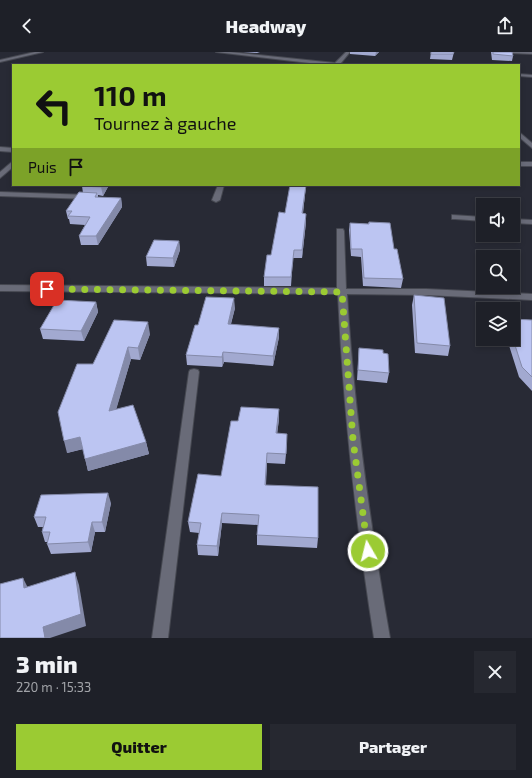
<!DOCTYPE html>
<html lang="fr">
<head>
<meta charset="utf-8">
<style>
	:root { --surface:#1e2028; --page:#262830; --text:#f1f3f6; --muted:#a1a3a8; --line:#3c3e45; --accent:#9bcb33 }
	body { margin:0; font-family:"Exo 2",sans-serif; background:var(--page); color:var(--text); height:100vh; display:flex; flex-direction:column; font-size:15px; white-space:nowrap }
	* { box-sizing:border-box; margin:0 }
	p { font-size:13px; color:var(--muted) }
	.icon { flex:none; width:22px; height:22px; fill:none; stroke:currentColor; stroke-width:2; stroke-linecap:round; stroke-linejoin:round }
	.map { position:relative; height:586px; overflow:hidden }
	.side { display:flex; flex-direction:column; background:var(--surface); flex:1 }
	.side>* { flex:none }
	.hud { position:absolute; left:12px; top:12px; width:508px; height:122px; border-radius:0px; box-shadow:0 2px 6px #0003,0 0 0 1px var(--line); background:#9bcb33; color:#111; overflow:hidden }
	.tools { position:absolute; left:476px; top:146px; display:grid; gap:8px }
	.tools a { display:grid; place-items:center; width:44px; height:44px; border-radius:0px; background:var(--surface); box-shadow:0 2px 6px #0003,0 0 0 1px var(--line); font-size:20px }
	.pin { position:absolute; display:grid; place-items:center; width:34px; height:34px; color:#fff; margin:-17px; border-radius:8px; box-shadow:0 2px 6px #0006 }
	.me { position:absolute; width:44px; margin:-22px; rotate:352deg; stroke-linejoin:round; filter:drop-shadow(0 0 3px #0008) }
	.turn { display:flex; align-items:center; gap:14px; height:84px; padding:0 16px; font-size:18px }
	.turn .icon { width:52px; height:52px; stroke-width:2.5 }
	.turn b { display:block; font-size:28px; line-height:34px }
	.then { display:flex; align-items:center; height:38px; padding:0 16px; background:#0003; gap:8px; font-size:15px }
	.round { display:grid; place-items:center; flex:none; width:42px; height:42px; border-radius:0px; background:var(--page) }
	.summary { display:flex; align-items:center; justify-content:space-between; height:68px; padding:0 16px }
	h1 { font-size:24px; font-weight:800; line-height:30px }
	.cta { display:flex; gap:8px; margin-top:auto; padding:8px 16px }
	.cta a { flex:1; height:46px; border-radius:0px; background:var(--accent); color:#111; font-size:16px; font-weight:800; line-height:46px; text-align:center }
	.cta a+a { background:var(--page); color:var(--text) }
	header { display:flex; justify-content:space-between; align-items:center; height:52px; padding:0 16px; background:var(--surface); font-size:18px; font-weight:800 }
	.map>svg:first-child { display:block }
	.lines { fill:none; stroke-linecap:round; stroke-linejoin:round }
	.minor-casing { stroke:#464851; stroke-width:2 }
	.minor { fill:#696b78; fill-rule:evenodd }
	.wall { fill:#a2a9d0 }
	.shaded-wall { fill:#848aa9 }
	.building { fill:#bcc5f2; stroke:#848aa9 }
	.route { stroke:#9bcb33; stroke-width:7; stroke-dasharray:0 12.6 }
</style>
</head>
<body>
<header><svg class="icon" aria-label="back" viewBox="0 0 24 24"><path d="M15 5l-7 7 7 7"/></svg>Headway<svg class="icon" aria-label="share" viewBox="0 0 24 24"><path d="M12 15V3M7 8l5-5 5 5M5 13v7h14v-7"/></svg></header>
<div class="map">
<svg width="532" height="586" viewBox="0 0 532 586">
	<rect width="100%" height="100%" fill="#282a35"/>
	<g class="lines">
		<g class="minor-casing">
			<g id="minor">
				<polygon points="35,0 43,0 0,10 0,8"/>
				<polygon points="216,0 230,0 335,11 346,0 350,0 340,12 341,13 327,13"/>
				<polygon points="508,0 532,0 532,2 510,1"/>
				<polygon points="519,22 532,23 532,25 519,24"/>
				<polygon points="519,80 532,91 532,96 519,85"/>
				<polygon points="0,95 13,96 13,100 0,99"/>
				<polygon points="13,109 13,115 0,126 0,120"/>
				<rect x="519" y="110" width="13" height="4"/>
				<polygon points="218,133 224,133 220,148 216,150 212,148"/>
				<polygon points="0,140 90,143 94,145 90,147 0,144"/>
				<polygon points="452,163 483,165 483,169 455,167 452,167"/>
				<polygon points="513,167 532,168 532,172 513,171"/>
				<path d="M337 177H343L344 179 346 237H426L532 242V248L426 243 347 242C354 358 370 472 390 586H374C356 472 343 357 338 242L0 239V233L337 236Z"/>
				<polygon points="194,317 198,318 199,320 168,586 152,586 189,320 190,318"/>
			</g>
		</g>
		<use href="#minor" class="minor"/>
	</g>
	<g class="wall">
		<polygon points="243,0 260,0 257,1"/>
		<polygon points="350,0 379,0 375,4 350,2"/>
		<polygon points="431,0 454,0 452,8 430,7"/>
		<polygon points="491,0 512,0 513,4 512,9 492,8"/>
		<polygon points="82,133 109,133 103,144 98,143 98,145 121,146 122,155 98,193 81,193 79,184 85,173 70,172 69,167 68,167 66,159 83,141 82,134"/>
		<polygon points="306,133 303,161 306,162 306,170 302,206 293,206 291,234 264,234 264,225 285,161"/>
		<polygon points="369,170 394,197 403,227 401,236 363,234 361,205 351,204 349,178 350,171 368,172"/>
		<polygon points="179,189 180,198 174,215 147,214 146,205"/>
		<polygon points="414,243 450,294 448,304 415,301 412,253"/>
		<polygon points="96,250 98,260 84,289 43,287 40,277"/>
		<polygon points="235,256 231,272 279,285 273,314 224,310 222,315 187,313 186,303 198,273"/>
		<polygon points="532,268 532,339 519,325 507,287 513,287"/>
		<polygon points="150,282 140,308 131,307 116,357 146,390 149,402 88,419 83,397 67,401 93,312"/>
		<polygon points="359,296 383,301 389,321 387,331 357,328"/>
		<polygon points="279,367 277,382 287,392 285,412 267,411 266,433 318,486 317,496 257,493 257,483 258,473 222,471 218,504 198,503 197,493 199,481 190,480 188,470 221,424"/>
		<polygon points="111,451 105,480 95,480 91,500 51,502 47,492 47,490 45,490 42,480 43,475 38,475 34,465"/>
	</g>
	<g class="shaded-wall">
		<polygon points="376,0 379,0 375,4"/>
		<polygon points="103,133 109,133 103,144 101,135"/>
		<polygon points="306,133 302,169 302,161"/>
		<polygon points="121,146 122,155 98,193 96,184"/>
		<polygon points="306,162 306,170 302,206 302,198"/>
		<polygon points="179,189 180,198 174,215 173,206"/>
		<polygon points="234,246 235,256 228,282 228,272"/>
		<polygon points="96,250 98,260 84,289 81,279"/>
		<polygon points="148,270 150,282 140,308 138,296"/>
		<polygon points="279,276 279,285 273,314 273,304"/>
		<polygon points="128,295 131,307 112,372 109,359"/>
		<polygon points="223,300 224,310 222,315 222,305"/>
		<polygon points="279,357 279,367 276,391 276,381"/>
		<polygon points="80,385 83,397 67,401 64,389"/>
		<polygon points="146,390 149,402 88,419 85,407"/>
		<polygon points="108,441 111,451 105,480 102,470"/>
		<polygon points="222,461 222,471 218,504 217,494"/>
		<polygon points="92,470 95,480 91,500 88,490"/>
		<polygon points="75,520 79,533 86,574 50,586 45,586 43,575"/>
		<polygon points="23,526 29,538 24,536"/>
	</g>
	<g class="building">
		<polygon points="431,0 454,0 453,2 431,2"/>
		<polygon points="493,0 512,0 513,4 493,2"/>
		<polygon points="82,133 103,133 101,135 82,134"/>
		<polygon points="290,133 306,133 302,161 306,162 302,198 294,198 291,225 264,225 267,203 271,203 279,160 285,161"/>
		<polygon points="79,140 97,141 95,145 121,146 96,184 79,184 90,165 68,164 72,159 66,159"/>
		<polygon points="369,170 390,171 394,197 397,197 403,227 364,226 362,197 351,197 350,171 369,172"/>
		<polygon points="154,188 179,189 173,206 146,205"/>
		<polygon points="414,243 444,246 450,294 417,291"/>
		<polygon points="206,245 234,246 228,272 279,276 273,304 223,300 222,305 186,303 195,273 198,273"/>
		<polygon points="57,248 96,250 81,279 40,277"/>
		<polygon points="513,267 532,268 532,325 522,315 513,287"/>
		<polygon points="114,268 148,270 138,296 128,295 109,359 133,353 146,390 85,407 80,385 64,389 58,360 77,312 93,312"/>
		<polygon points="359,296 383,298 383,301 388,302 389,321 358,318"/>
		<polygon points="241,355 279,357 276,381 287,382 286,402 267,401 265,433 318,435 318,486 257,483 259,463 222,461 217,494 197,493 201,471 188,470 198,422 221,424 231,369 238,369"/>
		<polygon points="108,441 102,470 92,470 88,490 47,492 50,480 42,480 46,465 34,465 41,443"/>
		<polygon points="75,520 81,562 43,575 45,586 0,586 0,532 23,526 24,536"/>
	</g>
	<g class="lines">
		<polyline class="route" points="47,237 342,240 353,388 368,499"/>
	</g>
</svg>
<div class="tools">
<a><svg class="icon" aria-label="sound" viewBox="0 0 24 24"><path d="M4 9h4l5-4v14l-5-4H4zM17 9q2 3 0 6"/></svg></a>
<a><svg class="icon" aria-label="search" viewBox="0 0 24 24"><circle cx="10" cy="10" r="6"/><path d="M15 15l6 6"/></svg></a>
<a><svg class="icon" aria-label="layers" viewBox="0 0 24 24"><path d="M12 4l9 5-9 5-9-5zM3 14l9 5 9-5"/></svg></a>
</div>
<div class="pin" style="left:47px;top:237px;background:#d93025"><svg class="icon" aria-label="arrive" viewBox="0 0 24 24"><path d="M6 21V4h12l-3 4 3 4H6"/></svg></div>
<svg class="me" style="left:368px;top:499px" viewBox="-20 -20 40 40"><circle r="17" fill="#9bcb33" stroke="#fff" stroke-width="3"/><path d="M0-11L8 9 0 5-8 9z" fill="#fff"/></svg>
<div class="hud">
<div class="turn"><svg class="icon" aria-label="left" viewBox="0 0 24 24"><path d="M17 20v-9H6M10 6l-5 5 5 5"/></svg><div><b>110 m</b>Tournez à gauche</div></div>
<div class="then">Puis<svg class="icon" aria-label="arrive" viewBox="0 0 24 24"><path d="M6 21V4h12l-3 4 3 4H6"/></svg></div>
</div>
</div>
<section class="side">
<div class="summary"><div><h1>3 min</h1><p>220 m · 15:33</p></div><a class="round"><svg class="icon" aria-label="close" viewBox="0 0 24 24"><path d="M6 6l12 12M18 6L6 18"/></svg></a></div>
<div class="cta"><a>Quitter</a><a>Partager</a></div>
</section>
</body>
</html>
